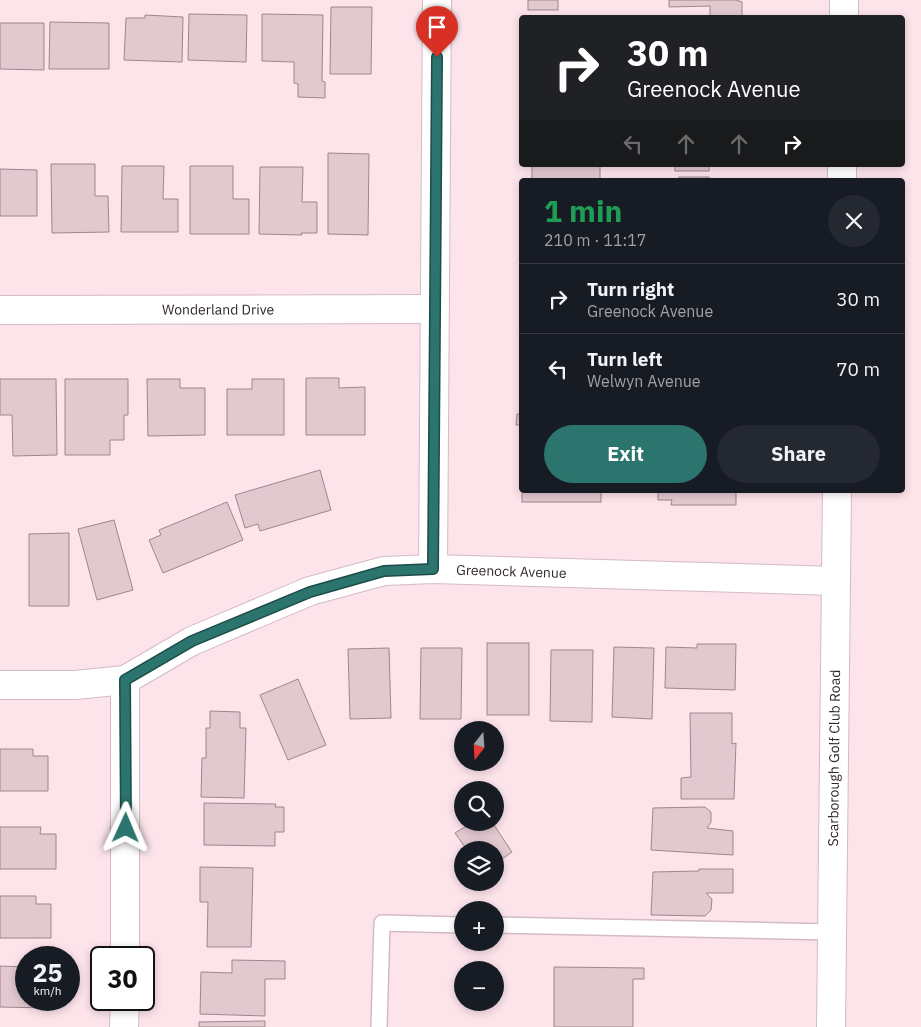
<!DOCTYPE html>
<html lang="en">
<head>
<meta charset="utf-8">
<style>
	:root { --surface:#171b24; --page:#242831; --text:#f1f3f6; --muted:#9ea1a6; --line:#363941; --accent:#2c756e }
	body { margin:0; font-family:"IBM Plex Sans",sans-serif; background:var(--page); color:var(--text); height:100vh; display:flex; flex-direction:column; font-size:19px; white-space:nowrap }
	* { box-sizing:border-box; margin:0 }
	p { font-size:16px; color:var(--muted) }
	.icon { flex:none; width:28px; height:28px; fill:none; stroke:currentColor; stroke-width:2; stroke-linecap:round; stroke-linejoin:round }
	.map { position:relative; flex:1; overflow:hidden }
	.details { position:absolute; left:519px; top:178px; width:386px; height:315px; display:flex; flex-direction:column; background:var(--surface); border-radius:5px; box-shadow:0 2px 8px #0003 }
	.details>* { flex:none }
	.banner { position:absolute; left:519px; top:15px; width:386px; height:152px; border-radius:5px; box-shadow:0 2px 8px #0003; background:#202124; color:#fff; overflow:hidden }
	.needle { width:32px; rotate:197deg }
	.fabs { position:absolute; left:454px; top:721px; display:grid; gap:10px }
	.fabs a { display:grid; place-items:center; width:50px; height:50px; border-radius:50%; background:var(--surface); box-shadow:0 2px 8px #0003; font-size:25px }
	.speed { position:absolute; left:15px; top:946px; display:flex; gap:10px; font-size:25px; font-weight:700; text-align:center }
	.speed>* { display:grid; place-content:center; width:65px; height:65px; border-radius:50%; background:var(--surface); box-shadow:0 2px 8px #0003; line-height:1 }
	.speed small { font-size:12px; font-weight:400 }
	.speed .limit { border:2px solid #111; border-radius:8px; background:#fff; color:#111 }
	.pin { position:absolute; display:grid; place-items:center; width:42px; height:42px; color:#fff; margin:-51px -21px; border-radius:50% 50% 50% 0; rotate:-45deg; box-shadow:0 0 5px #0007 }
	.pin .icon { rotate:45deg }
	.me { position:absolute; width:55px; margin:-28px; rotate:1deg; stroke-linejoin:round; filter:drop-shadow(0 0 4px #0008) }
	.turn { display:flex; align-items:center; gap:18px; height:105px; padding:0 25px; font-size:22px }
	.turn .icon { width:65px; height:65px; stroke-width:2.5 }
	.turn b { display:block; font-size:35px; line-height:42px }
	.lanes { display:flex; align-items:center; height:48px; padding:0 25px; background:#0003; justify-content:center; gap:25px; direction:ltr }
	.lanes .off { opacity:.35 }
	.round { display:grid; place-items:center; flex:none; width:52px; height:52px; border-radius:26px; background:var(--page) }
	.head { display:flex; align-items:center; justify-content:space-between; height:85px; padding:0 25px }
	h1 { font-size:30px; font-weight:700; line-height:38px; color:#1e9e55 }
	.button { display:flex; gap:10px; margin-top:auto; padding:10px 25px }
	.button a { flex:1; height:58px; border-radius:30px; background:var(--accent); color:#fff; font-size:20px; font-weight:700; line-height:58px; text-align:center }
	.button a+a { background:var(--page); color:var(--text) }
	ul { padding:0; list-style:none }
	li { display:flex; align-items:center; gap:15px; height:70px; padding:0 25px; border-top:1px solid var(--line) }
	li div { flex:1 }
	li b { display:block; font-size:19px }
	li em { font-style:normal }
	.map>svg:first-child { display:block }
	.building { fill:#e2c9d0; stroke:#9d868c }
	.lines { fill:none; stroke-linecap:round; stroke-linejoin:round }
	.service-casing { stroke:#d4bbc3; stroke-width:18 }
	.minor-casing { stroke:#d4bbc3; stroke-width:30 }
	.tertiary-casing { stroke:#d4bbc3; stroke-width:30 }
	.service { stroke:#fff; stroke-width:15 }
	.minor { stroke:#fff; stroke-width:28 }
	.tertiary { stroke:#fff; stroke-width:28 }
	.route-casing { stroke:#1d4c48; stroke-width:12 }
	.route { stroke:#2c756e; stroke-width:9 }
	.labels { text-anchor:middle; stroke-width:4; stroke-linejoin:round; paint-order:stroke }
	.street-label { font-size:14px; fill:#31282a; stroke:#fcf7f9 }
</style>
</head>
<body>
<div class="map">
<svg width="921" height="1027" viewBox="0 0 921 1027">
	<rect width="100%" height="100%" fill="#fde4eb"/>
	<g class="building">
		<rect x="528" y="0" width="30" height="10"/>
		<polygon points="669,0 736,0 742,2 742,18 710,18 710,6 669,7"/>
		<polygon points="331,7 372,7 371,74 330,74"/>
		<polygon points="189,14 247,15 246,62 188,60"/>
		<polygon points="262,14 323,15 322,81 325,82 325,98 298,97 298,84 294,83 294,62 262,61"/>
		<polygon points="145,15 183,17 182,62 124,60 126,18 145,18"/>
		<polygon points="50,22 109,23 109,69 49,69"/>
		<polygon points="0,23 44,23 44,70 0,69"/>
		<polygon points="328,153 369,154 368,235 328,234"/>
		<polygon points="51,164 95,164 95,196 108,196 109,232 52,233"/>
		<rect x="532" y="165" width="68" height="15"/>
		<rect x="675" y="165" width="34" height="6"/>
		<polygon points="122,166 164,166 163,199 178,199 178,232 121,232"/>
		<polygon points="190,166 233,166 233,199 249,199 249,234 190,234"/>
		<polygon points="260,167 303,167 302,202 317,202 317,233 301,233 302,235 259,234"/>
		<polygon points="0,169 37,170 37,216 0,216"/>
		<rect x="679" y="177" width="30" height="3"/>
		<polygon points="306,378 339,378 339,388 365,387 365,435 306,435"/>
		<polygon points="0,379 56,379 57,455 13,456 12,415 0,415"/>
		<polygon points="65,379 128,379 128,415 124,415 124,440 110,440 110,455 65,455"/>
		<polygon points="147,379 180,379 180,388 205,388 205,435 148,436"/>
		<polygon points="252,379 284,379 284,435 227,435 227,389 252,389"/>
		<polygon points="517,414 521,414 521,425 516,425"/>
		<polygon points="320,470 331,510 260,531 258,524 245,528 235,495"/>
		<rect x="522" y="490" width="79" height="12"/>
		<polygon points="658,490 736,490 736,505 671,505 672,500 658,500"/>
		<polygon points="227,502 243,540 163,573 149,540 161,535 159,530"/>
		<polygon points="114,520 133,590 97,600 78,529"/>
		<polygon points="69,533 69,606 29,606 29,534"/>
		<rect x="487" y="643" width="42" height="72"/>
		<polygon points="697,644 736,644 735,690 665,688 666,647 697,648"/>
		<polygon points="614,647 654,648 652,719 612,717"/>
		<polygon points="389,648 391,718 350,719 348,649"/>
		<polygon points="421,648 462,648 461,719 420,719"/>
		<polygon points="551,650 593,650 592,722 550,721"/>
		<polygon points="298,679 326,745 288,760 260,695"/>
		<polygon points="210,711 240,712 240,728 246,728 244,798 201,797 202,758 206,758 206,728 210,728"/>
		<polygon points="690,713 732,713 732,744 736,743 734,799 681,799 681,778 691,777"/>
		<polygon points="0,749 33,749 33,756 48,756 48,791 0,791"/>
		<polygon points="204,803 276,804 275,807 284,807 284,832 275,832 275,846 204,845"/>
		<polygon points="705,807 711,812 711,822 707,828 733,831 733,855 651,850 653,808"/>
		<polygon points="477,822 492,822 512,852 495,864 495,850 467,850 455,833 468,825 470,827"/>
		<polygon points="0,827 41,827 40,834 56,834 56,869 0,869"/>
		<polygon points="200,867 253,868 251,947 207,947 208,902 200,902"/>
		<polygon points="699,869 733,869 733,893 706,893 712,899 711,910 705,916 651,915 653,872 699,871"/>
		<polygon points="0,896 36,896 36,904 51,904 51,938 0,938"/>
		<polygon points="232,960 285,961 285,979 265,979 265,1016 200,1014 201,972 232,973"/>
		<polygon points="0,966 26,967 26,1000 48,1000 48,1008 0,1007"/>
		<polygon points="554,967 644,968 644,979 633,979 633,1027 554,1027"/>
		<polygon points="265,1021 265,1027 199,1027 199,1022"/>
	</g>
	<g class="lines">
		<g class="service-casing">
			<g id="service">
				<polyline points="495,925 831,932"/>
				<polyline points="379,1027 382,923 462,925"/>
			</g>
		</g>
		<g class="minor-casing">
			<g id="minor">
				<path id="s1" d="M0 310 435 309"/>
				<polyline points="433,569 437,0"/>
				<path id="s2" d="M0 685H75L125 680 192 641 310 591 384 571 433 569 836 581"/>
				<polyline points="125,958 125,680"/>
				<polyline points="124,1027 125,1000"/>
			</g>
		</g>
		<g class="tertiary-casing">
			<g id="tertiary">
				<polyline points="844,18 844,0"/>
				<polyline points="842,180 842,165"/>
				<path id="s3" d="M831 1027 837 490"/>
			</g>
		</g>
		<use href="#service" class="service"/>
		<use href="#minor" class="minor"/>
		<use href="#tertiary" class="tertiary"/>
	</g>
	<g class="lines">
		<g class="route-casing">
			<polyline id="route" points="126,828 125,680 192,641 310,592 384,571 433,569 437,57"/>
		</g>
		<use href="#route" class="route"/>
	</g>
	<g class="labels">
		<g class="street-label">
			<text dy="5" stroke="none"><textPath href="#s1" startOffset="218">Wonderland Drive</textPath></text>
			<text dy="5" stroke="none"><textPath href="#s2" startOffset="535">Greenock Avenue</textPath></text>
			<text dy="5" stroke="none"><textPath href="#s3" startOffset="269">Scarborough Golf Club Road</textPath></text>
		</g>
	</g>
</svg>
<div class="fabs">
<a><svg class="needle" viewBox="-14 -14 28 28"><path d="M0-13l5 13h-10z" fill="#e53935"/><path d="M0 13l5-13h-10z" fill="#9ea1a6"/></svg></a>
<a><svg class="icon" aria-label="search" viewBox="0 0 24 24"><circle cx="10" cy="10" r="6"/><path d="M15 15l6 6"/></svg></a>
<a><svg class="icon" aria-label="layers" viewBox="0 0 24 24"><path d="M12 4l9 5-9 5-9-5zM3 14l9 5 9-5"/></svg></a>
<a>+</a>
<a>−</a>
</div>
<div class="speed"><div>25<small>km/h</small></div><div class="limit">30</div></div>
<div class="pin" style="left:437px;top:57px;background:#d93025"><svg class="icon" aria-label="arrive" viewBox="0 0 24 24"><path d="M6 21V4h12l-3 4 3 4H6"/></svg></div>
<svg class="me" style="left:126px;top:828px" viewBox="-20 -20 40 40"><path d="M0-17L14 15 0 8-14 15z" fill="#2c756e" stroke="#fff" stroke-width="4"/></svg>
<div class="banner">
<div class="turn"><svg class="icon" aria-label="right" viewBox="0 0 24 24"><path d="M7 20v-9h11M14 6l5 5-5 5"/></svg><div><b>30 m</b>Greenock Avenue</div></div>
<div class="lanes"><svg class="icon off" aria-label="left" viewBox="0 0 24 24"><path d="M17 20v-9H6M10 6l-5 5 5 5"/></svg><svg class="icon off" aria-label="ahead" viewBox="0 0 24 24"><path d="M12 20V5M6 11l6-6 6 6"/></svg><svg class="icon off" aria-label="ahead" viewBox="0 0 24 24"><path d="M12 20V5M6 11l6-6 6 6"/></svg><svg class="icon" aria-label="right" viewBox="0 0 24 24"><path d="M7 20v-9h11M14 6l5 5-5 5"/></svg></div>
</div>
<section class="details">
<div class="head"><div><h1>1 min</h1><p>210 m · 11:17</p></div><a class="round"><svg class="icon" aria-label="close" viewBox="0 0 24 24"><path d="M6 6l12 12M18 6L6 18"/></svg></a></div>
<ul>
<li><svg class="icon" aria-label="right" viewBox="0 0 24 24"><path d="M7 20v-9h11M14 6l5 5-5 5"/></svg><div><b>Turn right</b><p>Greenock Avenue</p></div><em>30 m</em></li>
<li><svg class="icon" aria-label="left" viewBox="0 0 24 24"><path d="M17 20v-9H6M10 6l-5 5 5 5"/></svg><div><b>Turn left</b><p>Welwyn Avenue</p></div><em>70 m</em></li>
</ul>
<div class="button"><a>Exit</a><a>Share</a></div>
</section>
</div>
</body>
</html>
